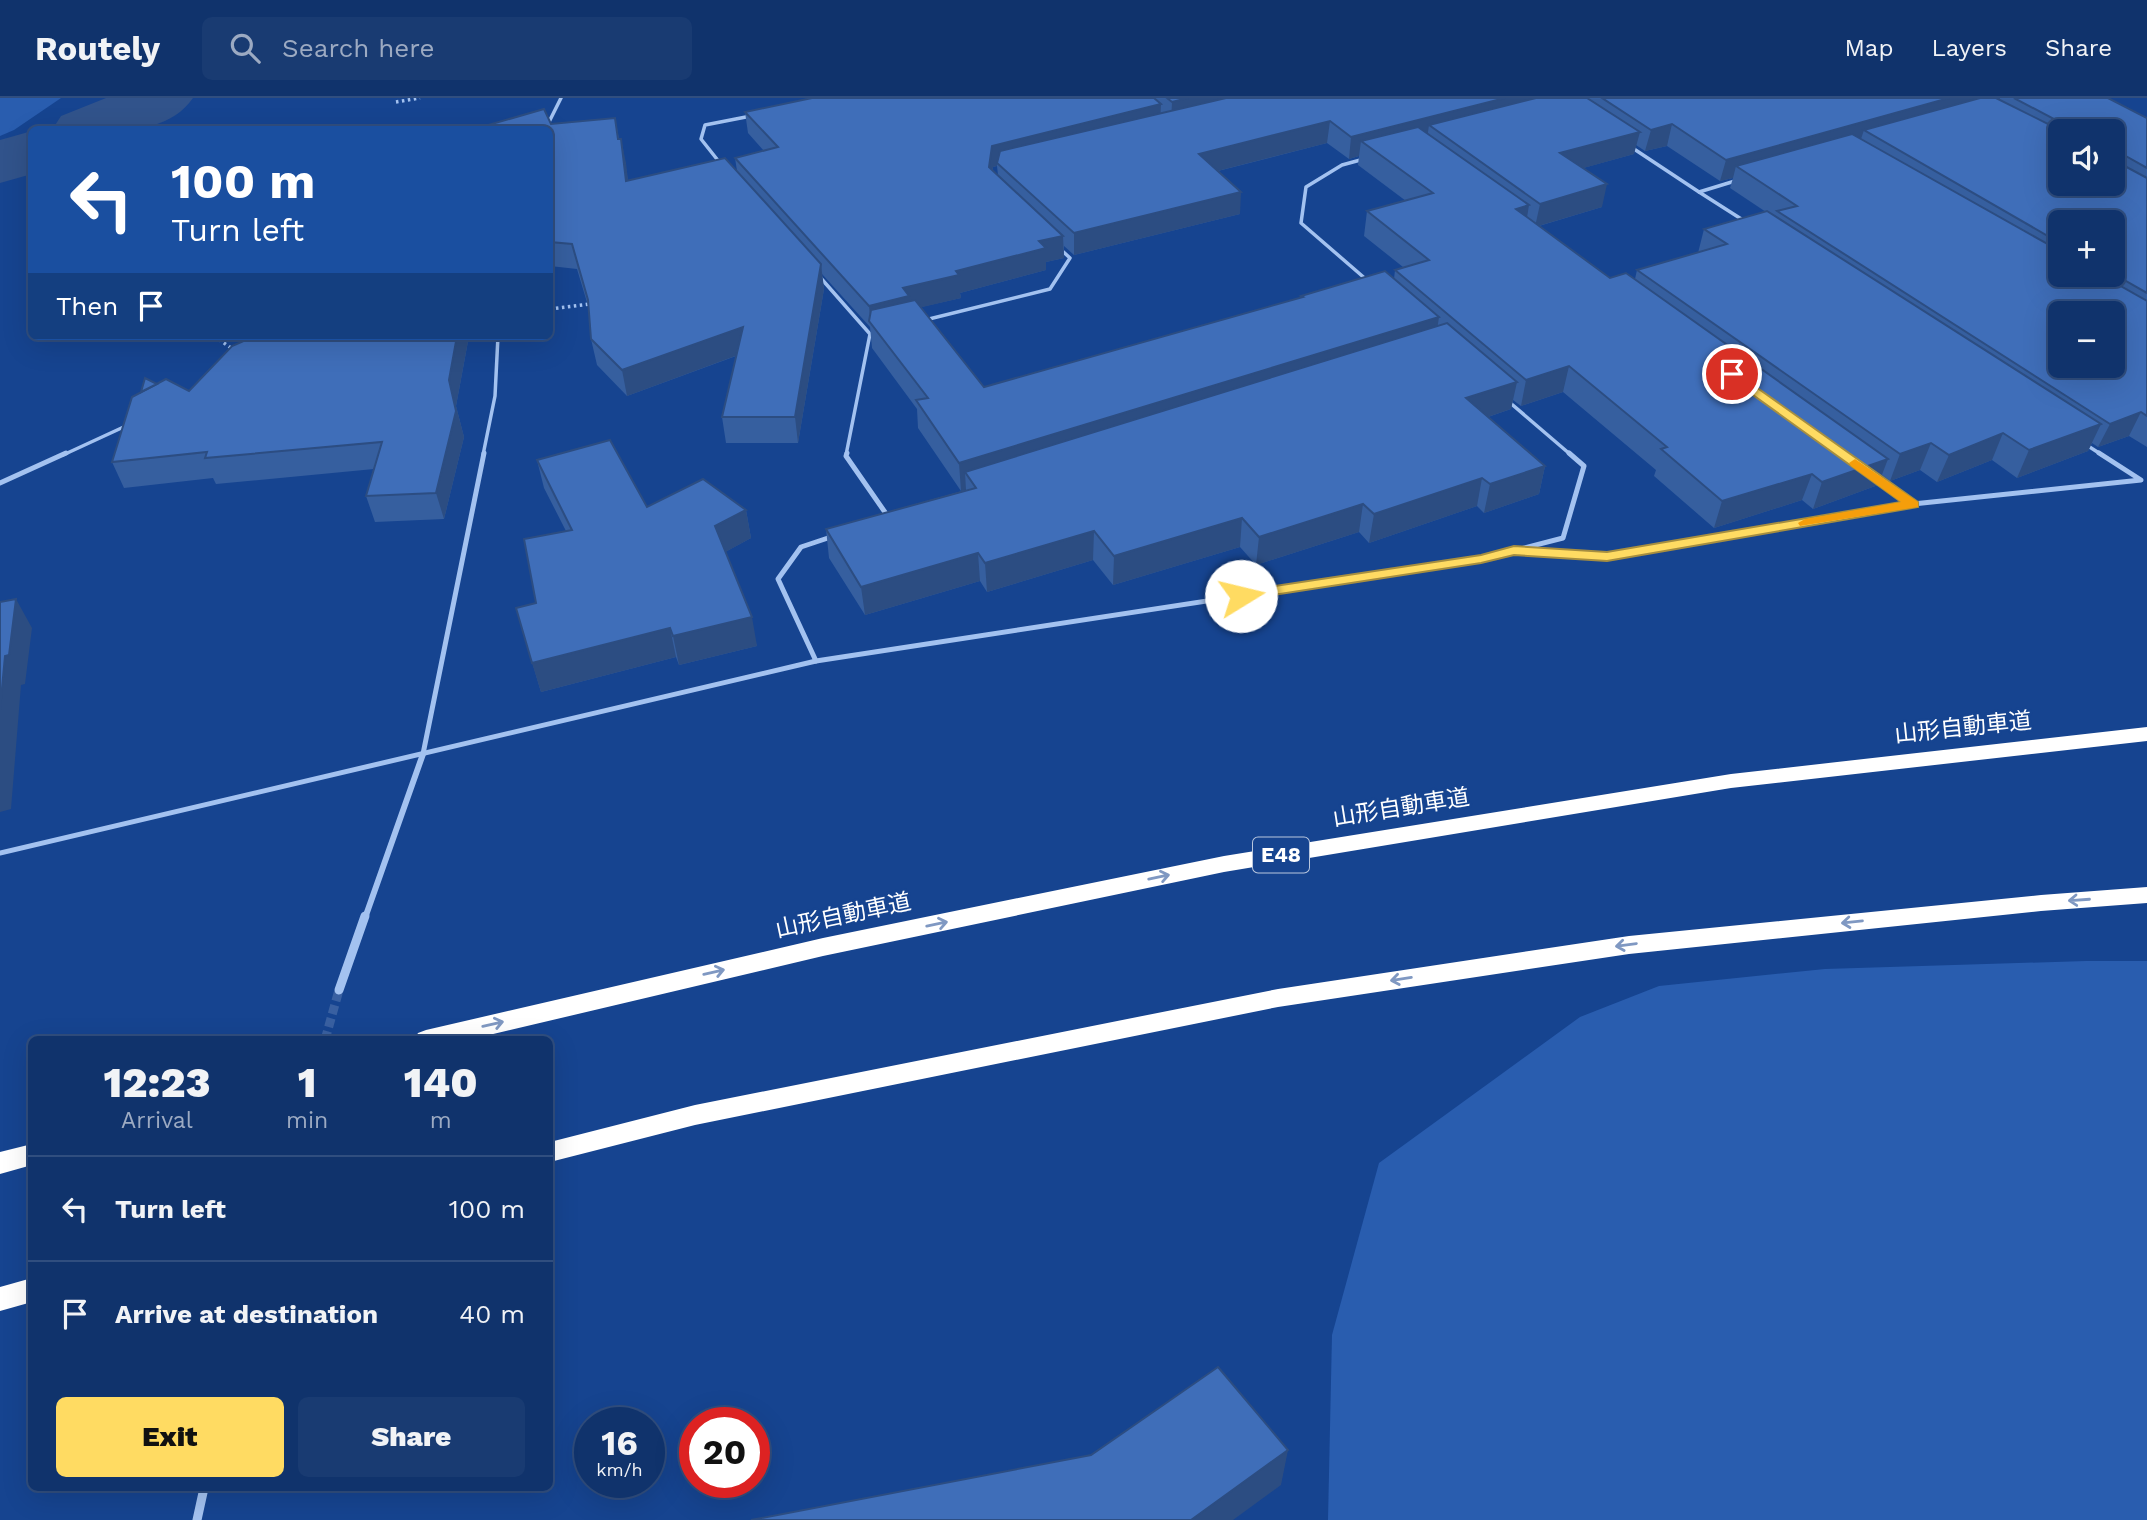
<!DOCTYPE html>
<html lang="en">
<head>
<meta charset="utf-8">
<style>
	:root { --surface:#10336c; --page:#193b72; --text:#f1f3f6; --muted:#9caac2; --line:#304e7f; --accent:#ffdb62 }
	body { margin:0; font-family:"Work Sans","Noto Sans JP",sans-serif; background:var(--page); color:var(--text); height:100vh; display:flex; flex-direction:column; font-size:26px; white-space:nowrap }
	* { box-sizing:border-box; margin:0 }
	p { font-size:23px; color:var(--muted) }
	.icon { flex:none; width:38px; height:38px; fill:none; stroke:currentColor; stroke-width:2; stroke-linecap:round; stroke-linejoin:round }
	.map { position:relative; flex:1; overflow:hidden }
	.panel { position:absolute; left:28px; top:938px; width:525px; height:455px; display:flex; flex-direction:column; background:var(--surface); border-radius:10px; box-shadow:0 7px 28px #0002,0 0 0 2px var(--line) }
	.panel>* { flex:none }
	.banner { position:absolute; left:28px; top:28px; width:525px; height:214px; border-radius:10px; box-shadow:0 7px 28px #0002,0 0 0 2px var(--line); background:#1a4fa0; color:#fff; overflow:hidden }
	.controls { position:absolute; left:2048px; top:21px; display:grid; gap:14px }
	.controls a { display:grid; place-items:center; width:77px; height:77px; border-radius:10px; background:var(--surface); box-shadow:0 7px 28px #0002,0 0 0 2px var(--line); font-size:35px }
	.speed { position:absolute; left:574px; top:1309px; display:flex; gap:14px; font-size:35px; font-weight:700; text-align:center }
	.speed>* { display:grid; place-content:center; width:91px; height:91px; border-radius:50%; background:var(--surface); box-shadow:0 7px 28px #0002,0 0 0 2px var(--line); line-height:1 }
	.speed small { font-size:18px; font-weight:400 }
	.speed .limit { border:10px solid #d22; background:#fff; color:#111 }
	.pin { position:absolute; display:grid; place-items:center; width:60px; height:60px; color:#fff; margin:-30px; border:4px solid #fff; border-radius:50%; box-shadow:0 2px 7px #0007 }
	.me { position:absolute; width:77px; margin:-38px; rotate:81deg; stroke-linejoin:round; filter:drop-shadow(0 0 5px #0008) }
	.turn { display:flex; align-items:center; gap:24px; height:147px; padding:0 28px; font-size:32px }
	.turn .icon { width:91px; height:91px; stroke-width:2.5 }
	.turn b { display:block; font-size:49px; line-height:60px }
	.then { display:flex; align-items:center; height:66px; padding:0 28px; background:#0003; gap:14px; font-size:26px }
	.eta { display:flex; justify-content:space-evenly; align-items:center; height:119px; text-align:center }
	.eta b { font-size:42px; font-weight:800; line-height:49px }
	.cta { display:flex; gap:14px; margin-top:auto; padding:14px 28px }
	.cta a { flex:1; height:80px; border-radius:10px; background:var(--accent); color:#111; font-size:28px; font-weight:800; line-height:80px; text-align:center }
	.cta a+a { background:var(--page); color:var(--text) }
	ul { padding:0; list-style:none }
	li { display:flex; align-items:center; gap:21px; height:105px; padding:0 28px; border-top:2px solid var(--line) }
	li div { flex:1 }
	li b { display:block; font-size:26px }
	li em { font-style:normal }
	header { display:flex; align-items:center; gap:42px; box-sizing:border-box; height:98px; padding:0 35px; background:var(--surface); border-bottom:2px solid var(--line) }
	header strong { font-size:33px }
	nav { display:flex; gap:38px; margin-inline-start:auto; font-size:24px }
	.search { width:490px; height:63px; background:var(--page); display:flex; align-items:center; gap:18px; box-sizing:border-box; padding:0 24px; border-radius:10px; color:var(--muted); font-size:26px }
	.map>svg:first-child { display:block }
	.green { fill:#295daf }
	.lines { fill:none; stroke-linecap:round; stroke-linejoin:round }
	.river { fill:#31538b; fill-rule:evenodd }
	.minor-tunnel { stroke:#3960a1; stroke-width:9; stroke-dasharray:9 4.5; stroke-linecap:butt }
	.path { stroke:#a3c2f0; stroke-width:3.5; stroke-dasharray:2.5 3.5; stroke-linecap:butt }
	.service-far1 { stroke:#a3c2f0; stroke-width:3.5 }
	.service { stroke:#a3c2f0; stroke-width:5 }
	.minor-far1 { stroke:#a3c2f0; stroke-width:6 }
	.minor { stroke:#a3c2f0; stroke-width:9 }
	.motorway { fill:#fff; fill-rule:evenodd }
	.wall { fill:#365f9f; fill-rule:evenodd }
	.shaded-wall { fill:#2c4d82 }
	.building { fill:#3f6eb9; stroke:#2c4d82; stroke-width:2; fill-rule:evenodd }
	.oneway { stroke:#7f98c2 }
	.route { fill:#ffdb62; stroke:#a68e40; stroke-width:2 }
	.slow { fill:#f59e0b }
	.labels { text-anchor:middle; stroke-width:5; stroke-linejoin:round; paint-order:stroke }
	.shield { fill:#164490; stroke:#b9c7de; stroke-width:2 }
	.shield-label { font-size:21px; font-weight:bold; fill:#fff }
	.street-label { font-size:23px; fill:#fff; stroke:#164490 }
</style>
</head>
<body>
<header>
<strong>Routely</strong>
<div class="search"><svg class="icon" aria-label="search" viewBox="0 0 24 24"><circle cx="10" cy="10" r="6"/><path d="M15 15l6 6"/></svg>Search here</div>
<nav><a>Map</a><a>Layers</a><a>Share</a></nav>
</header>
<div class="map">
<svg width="2147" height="1422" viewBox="0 0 2147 1422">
	<rect width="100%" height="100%" fill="#164490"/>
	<g class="green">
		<polygon points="0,0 61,0 14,32 0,38"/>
		<polygon points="2086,863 2147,863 2147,1422 1328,1422 1332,1237 1379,1065 1580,919 1659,888 1825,871"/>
	</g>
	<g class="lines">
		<g class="river">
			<path d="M106 0H193C163 43 97 32 52 32L61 18Z"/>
			<polygon points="32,33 32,76 0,85 0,42"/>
		</g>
		<polyline class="minor-tunnel" points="325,942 339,892"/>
		<g class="path">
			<polyline points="396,4 420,0"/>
			<polyline points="550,211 590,206"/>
			<polyline points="214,238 234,252"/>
		</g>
		<g class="service-far1">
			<polyline points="545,32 561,0"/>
			<polyline points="1631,49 1699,94 1735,83"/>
			<polyline points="1364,61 1342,67 1306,89 1301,125 1368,183"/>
			<polyline points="720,65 701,41 705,27 751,18"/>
			<polyline points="1699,94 1746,124"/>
			<polyline points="819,178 870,236 846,357"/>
			<polyline points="925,222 1050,191 1070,160 1058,149"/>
			<polyline points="1508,303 1571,357"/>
			<polyline points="2085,346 2102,357"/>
			<polyline points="63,357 128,327"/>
			<polyline points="483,357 495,298 498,238"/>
		</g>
		<g class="service">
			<polyline points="847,355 846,358 889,420"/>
			<polyline points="1875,379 1913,406 2141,382 2099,355"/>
			<polyline points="0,385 66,355"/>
			<polyline points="1522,453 1607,459 1913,406"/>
			<polyline points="816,563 778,481 801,449 831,439"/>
			<polyline points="423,656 484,355"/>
			<polyline points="0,755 816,563 1481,461 1563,440 1584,368 1569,355"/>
		</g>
		<polyline class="minor-far1" points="365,820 423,656"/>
		<g class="minor">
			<polyline points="339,892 365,818"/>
			<polyline points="197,1422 204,1390"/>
		</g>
		<g class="motorway">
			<polygon points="2147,629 2147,643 1731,690 1224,774 823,858 468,942 414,942 418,935 426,932 823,840 1224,758 1731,676"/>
			<polygon points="2147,789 2147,805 2041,813 1629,856 1278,909 695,1027 550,1064 550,1044 695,1007 1278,891 1629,838 2041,797"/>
			<polygon points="32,1046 32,1067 0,1076 0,1054"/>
			<polygon points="32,1180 32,1204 0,1213 0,1189"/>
		</g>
	</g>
	<g class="wall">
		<path d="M812 0H2108L2147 20V349L2129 338 2098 349 2092 345 2088 353 2017 380 1992 362 1937 384 1920 372 1890 383 1882 377 1878 387 1813 411 1802 402 1714 430 1654 378 1656 372 1563 294 1521 308 1513 302 1511 311 1488 319 1545 368 1539 396 1484 415 1477 408 1369 445 1359 434 1256 467 1240 449 1113 487 1093 462 987 494 980 483 865 517 829 460 826 431 966 392 961 393 918 330 917 311 872 250 870 229 822 176 824 191 798 345H726L722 319 736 258 627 298 597 267 591 241 589 211 577 171 550 168V32L551 26 615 20 619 41H621L628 83 737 73 735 60 764 53 748 35 745 14ZM2060 33H2112L2060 86ZM1327 45 1349 61 1359 58 1358 67 1406 103 1367 113 1364 138 1403 169 1395 172 1394 181 1301 198V200L984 289 921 209 961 200 960 195 1046 172V164L1064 160V148L1074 157 1240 116 1218 73ZM1636 47 1645 53 1667 48 1720 83 1733 80 1730 90 1766 114 1704 131 1698 155 1637 172 1635 181 1610 180 1539 128 1602 109 1583 70 1634 56ZM997 68 998 77 993 72V69ZM2060 124H2112V177H2060Z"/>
		<polygon points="248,238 469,238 456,308 464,339 444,421 375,424 366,398 374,371 216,386 213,380 124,390 112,364 157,286 189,293 249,240"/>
		<polygon points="537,362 647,409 746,412 751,440 725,454 757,548 679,567 676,559 541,594 516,510 536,505 566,433 544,390"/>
	</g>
	<g class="shaded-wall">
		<polygon points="1188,0 1276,0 1171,25 1172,4"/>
		<polygon points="1505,0 1582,0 1429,27 1427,41 1361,43 1359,58 1349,61 1351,39"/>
		<polygon points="1949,0 2000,0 1998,5 1864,32 1860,44 1736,68 1733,80 1720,83 1726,62"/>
		<polygon points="1161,6 1160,28 997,65 997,68 993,69 990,91 989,69 992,48"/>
		<polygon points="1330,23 1327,45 1198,78 1199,56"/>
		<polygon points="1672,26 1667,48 1645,53 1651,32"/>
		<polygon points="1640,34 1634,56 1555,78 1560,55"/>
		<polygon points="621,41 626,65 631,107 626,83"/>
		<polygon points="2124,57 2114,79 2117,60"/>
		<polygon points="1607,86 1602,109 1535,129 1540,106"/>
		<polygon points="1241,94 1240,116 1074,157 1074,135"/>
		<polygon points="1529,107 1525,132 1516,111"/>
		<polygon points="1063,138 1064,160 1046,164 1046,172 960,195 961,200 910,212 871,226 869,208 903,190 956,173 1039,143"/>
		<polygon points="821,166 824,191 798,345 795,319"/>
		<polygon points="1439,219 1435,246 965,374 966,392 961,393 959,365"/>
		<polygon points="743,229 746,254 627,298 622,272"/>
		<polygon points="457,238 469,238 456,308 464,339 444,421 436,395 449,282"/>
		<polygon points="1569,268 1563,294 1521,308 1526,282"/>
		<polygon points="1517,284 1511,311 1461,328 1466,300"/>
		<polygon points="2141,314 2129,338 2098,349 2110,326"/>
		<polygon points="2101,326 2088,353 2017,380 2029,352"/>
		<polygon points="2003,335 1992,362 1937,384 1949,357"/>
		<polygon points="1931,345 1920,372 1890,383 1900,356"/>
		<polygon points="1888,361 1878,387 1813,411 1822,384"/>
		<polygon points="1545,368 1539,396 1484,415 1490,386"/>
		<polygon points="1812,376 1802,402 1714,430 1722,403"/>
		<polygon points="1482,380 1477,408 1369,445 1374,416"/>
		<polygon points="1363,406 1359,434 1256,467 1259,439"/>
		<polygon points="746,412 751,440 720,457 715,428"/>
		<polygon points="1242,420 1240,449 1113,487 1114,458"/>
		<polygon points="1094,433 1093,462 987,494 985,465"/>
		<polygon points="978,455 980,483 865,517 861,489"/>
		<polygon points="16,501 32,530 25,586 21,587 11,711 0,714 0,612 5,558"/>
		<polygon points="752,519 757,548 679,567 673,538"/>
		<polygon points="670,530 676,559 541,594 532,565"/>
		<polygon points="1288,1352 1281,1387 1233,1422 1191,1422"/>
	</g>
	<g class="building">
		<polygon points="812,0 1154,0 1161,6 992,48 989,69 1063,138 1039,143 1046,150 956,173 959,177 903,190 909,198 869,208 735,60 778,49 745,14"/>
		<polygon points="1167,0 1188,0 1172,4"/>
		<polygon points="1226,0 1505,0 1351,39 1330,23 1199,56 1241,94 1074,135 997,65 1000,53"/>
		<polygon points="1536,0 1587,0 1640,34 1560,55 1607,86 1540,106 1429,27"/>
		<polygon points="1602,0 1949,0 1726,62 1672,26 1651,32"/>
		<polygon points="1980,0 1996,0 2062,33 2060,33 2060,86 2112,86 2112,33 2073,33 2071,30 2014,0 2108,0 2147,20 2147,70 2124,57 2117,60 2119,65 2147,80 2147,195 2112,175 2112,124 2060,124 2060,145 1864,32"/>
		<polygon points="544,11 551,26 615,20 618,41 621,41 626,83 725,60 821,166 795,319 722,319 743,229 622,272 591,241 588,202 572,146 550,144 550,32 471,32"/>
		<polygon points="1418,29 1529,107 1516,111 1610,180 1626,175 1888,361 1822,384 1812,376 1722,403 1661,351 1667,349 1569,268 1526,282 1395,172 1429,162 1367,113 1433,95 1361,43"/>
		<path d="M1852 36 2060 153V177H2101L2147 203V318L2141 314 2110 326 1777 113 1797 108 1736 68ZM2060 215H2112V268H2060Z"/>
		<polygon points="1767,113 2101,326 2029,352 2003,335 1949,357 1931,345 1900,356 1637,172 1727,146 1704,131"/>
		<polygon points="1385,173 1439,219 959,365 916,302 928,300 869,223 871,212 915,202 984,289 1303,199 1301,198"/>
		<polygon points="1447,225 1517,284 1466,300 1545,368 1490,386 1482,380 1374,416 1363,406 1259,439 1242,420 1114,458 1094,433 985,465 978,455 861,489 826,431 976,390 965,374"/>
		<polygon points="255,238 457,238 449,282 456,313 436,395 366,398 382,344 205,360 207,354 112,364 132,299 166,281 189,293 232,248"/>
		<polygon points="145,280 157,286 141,294"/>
		<polygon points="610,342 647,409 703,381 746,412 715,428 752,519 673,538 670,530 532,565 516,510 536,505 524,441 572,432 537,362"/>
		<polygon points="16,501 9,557 5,558 0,612 0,504"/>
		<polygon points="1218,1269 1288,1352 1191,1422 751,1422 1091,1357"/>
	</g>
	<defs><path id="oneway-shaft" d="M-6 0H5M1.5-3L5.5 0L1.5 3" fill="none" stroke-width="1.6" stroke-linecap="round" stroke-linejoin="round" transform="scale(1.75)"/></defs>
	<g class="oneway">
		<use href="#oneway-shaft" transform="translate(1159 779) rotate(-12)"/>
		<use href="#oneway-shaft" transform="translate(2079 802) rotate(176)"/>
		<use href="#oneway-shaft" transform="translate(1852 824) rotate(174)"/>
		<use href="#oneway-shaft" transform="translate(937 826) rotate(-12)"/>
		<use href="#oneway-shaft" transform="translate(1626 847) rotate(172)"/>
		<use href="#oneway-shaft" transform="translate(714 874) rotate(-13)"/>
		<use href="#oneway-shaft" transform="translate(1401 881) rotate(171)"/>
		<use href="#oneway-shaft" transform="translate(493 926) rotate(-13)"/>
	</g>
	<polygon class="route" points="1732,272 1918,404 1918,409 1607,463 1514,457 1481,465 1241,502 1234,498 1241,493 1481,457 1514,448 1607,454 1901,404 1728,279 1728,273"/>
	<polygon class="slow" points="1855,361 1918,404 1918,409 1800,428 1798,425 1805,421 1901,404 1851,368 1849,365"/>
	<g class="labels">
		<rect class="shield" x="1253" y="739.5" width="56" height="35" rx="5"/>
		<g class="shield-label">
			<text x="1281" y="764">E48</text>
		</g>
		<g class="street-label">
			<text transform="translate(1963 629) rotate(-6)" y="8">山形自動車道</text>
			<text transform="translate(1401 709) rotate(-9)" y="8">山形自動車道</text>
			<text transform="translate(843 817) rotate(-12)" y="8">山形自動車道</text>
		</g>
	</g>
</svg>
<div class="controls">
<a><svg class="icon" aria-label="sound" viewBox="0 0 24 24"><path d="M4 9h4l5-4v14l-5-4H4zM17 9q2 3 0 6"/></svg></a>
<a>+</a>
<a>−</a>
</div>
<div class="speed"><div>16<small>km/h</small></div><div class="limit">20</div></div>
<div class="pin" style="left:1732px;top:276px;background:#d93025"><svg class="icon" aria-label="arrive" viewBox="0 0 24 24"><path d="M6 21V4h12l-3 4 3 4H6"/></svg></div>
<svg class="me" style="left:1241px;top:498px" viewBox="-20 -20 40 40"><circle r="19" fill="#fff"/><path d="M0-13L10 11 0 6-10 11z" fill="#ffdb62"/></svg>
<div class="banner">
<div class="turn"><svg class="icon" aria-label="left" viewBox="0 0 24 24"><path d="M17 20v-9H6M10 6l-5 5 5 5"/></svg><div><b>100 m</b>Turn left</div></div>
<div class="then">Then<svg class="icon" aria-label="arrive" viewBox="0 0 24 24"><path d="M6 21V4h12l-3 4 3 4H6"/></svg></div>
</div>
<section class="panel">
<div class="eta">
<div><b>12:23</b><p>Arrival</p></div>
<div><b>1</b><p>min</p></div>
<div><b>140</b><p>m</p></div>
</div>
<ul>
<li><svg class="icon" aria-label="left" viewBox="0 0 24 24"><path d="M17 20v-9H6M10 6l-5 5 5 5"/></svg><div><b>Turn left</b></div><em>100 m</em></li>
<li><svg class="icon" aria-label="arrive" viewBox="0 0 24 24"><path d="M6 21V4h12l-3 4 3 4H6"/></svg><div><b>Arrive at destination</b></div><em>40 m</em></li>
</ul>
<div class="cta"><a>Exit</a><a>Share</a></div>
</section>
</div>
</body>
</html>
